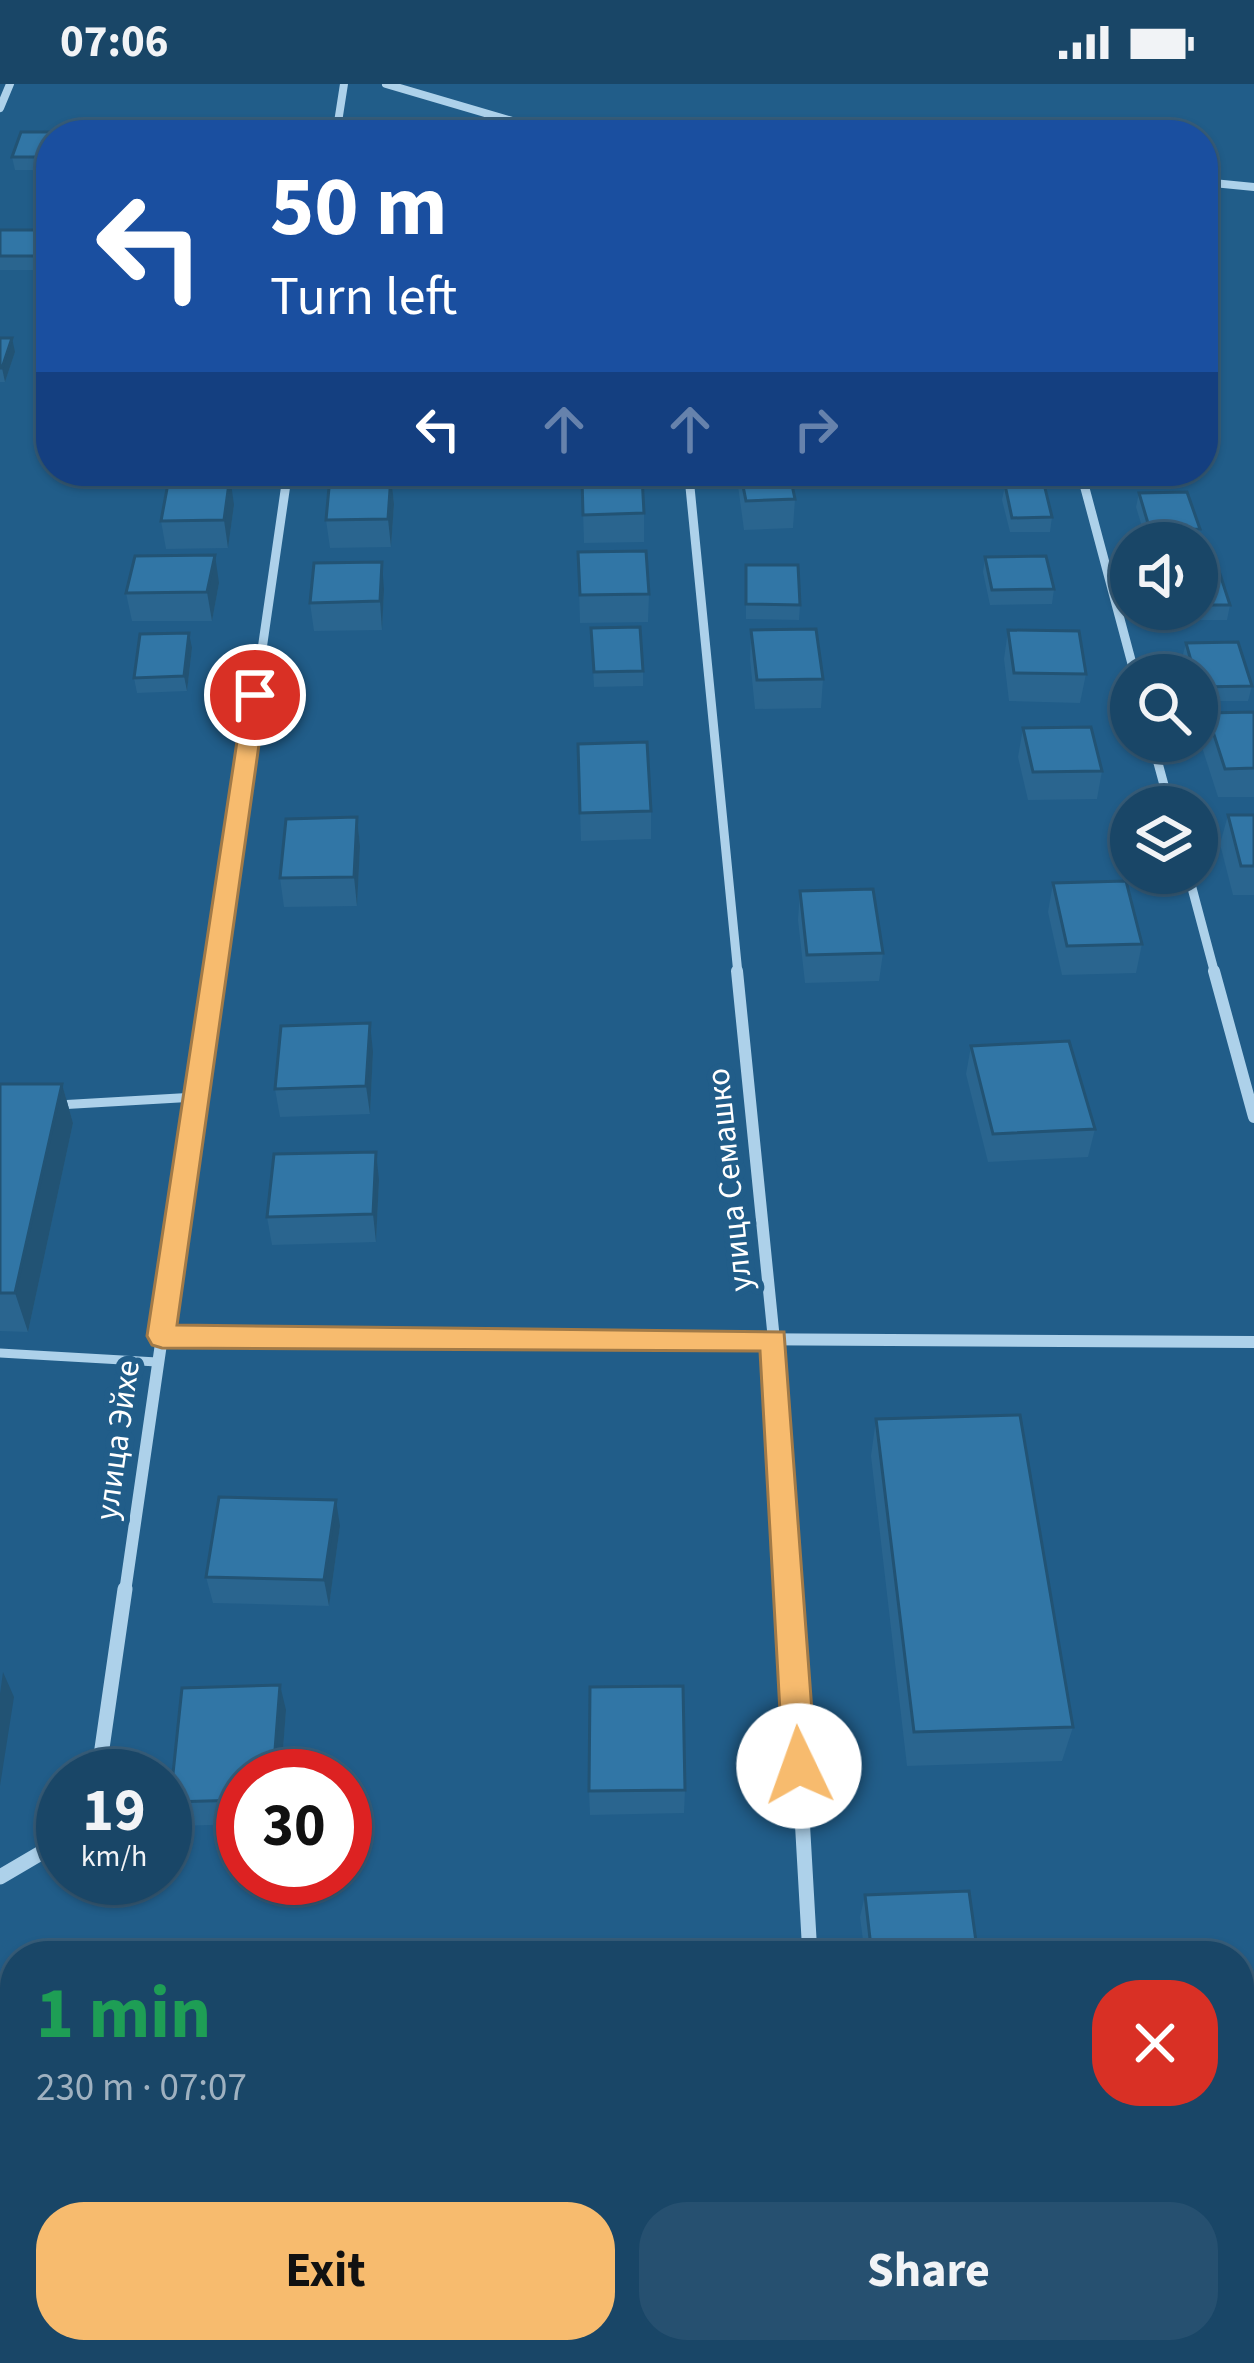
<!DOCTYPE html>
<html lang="en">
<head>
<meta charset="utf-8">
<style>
	:root { --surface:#194667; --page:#265070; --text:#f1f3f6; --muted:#9fb1c0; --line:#375e7b; --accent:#f7bb6e }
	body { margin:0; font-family:"Source Sans 3",sans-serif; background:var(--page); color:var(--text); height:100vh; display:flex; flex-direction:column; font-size:45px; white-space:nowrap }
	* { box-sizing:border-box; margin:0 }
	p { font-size:39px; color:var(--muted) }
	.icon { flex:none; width:66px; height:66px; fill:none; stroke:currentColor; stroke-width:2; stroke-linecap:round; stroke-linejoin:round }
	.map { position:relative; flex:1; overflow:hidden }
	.panel { position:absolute; left:0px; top:1857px; width:1254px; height:423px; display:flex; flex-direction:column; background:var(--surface); border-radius:48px 48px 0 0; box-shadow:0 3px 9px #0004,0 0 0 3px var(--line) }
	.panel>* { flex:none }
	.banner { position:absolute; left:36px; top:36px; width:1182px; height:366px; border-radius:48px; box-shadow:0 3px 9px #0004,0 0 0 3px var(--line); background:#1a4fa0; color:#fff; overflow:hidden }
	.fabs { position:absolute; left:1110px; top:438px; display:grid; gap:24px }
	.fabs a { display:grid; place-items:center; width:108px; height:108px; border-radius:50%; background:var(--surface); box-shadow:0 3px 9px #0004,0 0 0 3px var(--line); font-size:60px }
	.speed { position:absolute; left:36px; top:1665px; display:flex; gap:24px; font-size:60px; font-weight:700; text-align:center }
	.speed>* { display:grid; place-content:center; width:156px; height:156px; border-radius:50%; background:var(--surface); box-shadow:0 3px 9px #0004,0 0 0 3px var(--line); line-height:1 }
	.speed small { font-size:30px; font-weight:400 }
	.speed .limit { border:18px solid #d22; background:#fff; color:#111 }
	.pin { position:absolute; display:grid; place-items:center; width:102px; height:102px; color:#fff; margin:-51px; border:6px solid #fff; border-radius:50%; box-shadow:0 3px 12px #0007 }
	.me { position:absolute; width:132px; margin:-66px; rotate:357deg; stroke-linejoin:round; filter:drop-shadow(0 0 9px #0008) }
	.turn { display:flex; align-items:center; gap:42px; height:252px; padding:0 36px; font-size:54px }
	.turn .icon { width:156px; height:156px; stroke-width:2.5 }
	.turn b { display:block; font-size:84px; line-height:102px }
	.lanes { display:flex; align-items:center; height:114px; padding:0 36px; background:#0003; justify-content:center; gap:60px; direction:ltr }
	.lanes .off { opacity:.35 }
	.round { display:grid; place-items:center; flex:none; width:126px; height:126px; border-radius:48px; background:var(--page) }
	.summary { display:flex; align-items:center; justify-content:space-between; height:204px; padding:0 36px }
	h1 { font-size:72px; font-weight:700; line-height:90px; color:#1e9e55 }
	.action { display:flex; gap:24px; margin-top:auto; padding:24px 36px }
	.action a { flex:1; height:138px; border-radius:48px; background:var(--accent); color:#111; font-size:48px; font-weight:700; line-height:138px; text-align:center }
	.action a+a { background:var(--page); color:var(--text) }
	.status { display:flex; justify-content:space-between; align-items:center; height:84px; padding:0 60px; background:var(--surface); direction:ltr }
	.status svg { height:33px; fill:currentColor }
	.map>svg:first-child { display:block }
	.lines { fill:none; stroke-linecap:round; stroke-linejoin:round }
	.service { stroke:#add1ea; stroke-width:9 }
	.minor-far3 { stroke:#add1ea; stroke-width:8 }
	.minor-far2 { stroke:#add1ea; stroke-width:9 }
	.minor-far1 { stroke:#add1ea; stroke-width:12 }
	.minor { stroke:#add1ea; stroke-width:15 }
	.wall { fill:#2a658f }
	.shaded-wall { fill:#225374 }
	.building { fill:#3176a6; stroke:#225374; stroke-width:3 }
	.route { fill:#f7bb6e; stroke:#a17a48; stroke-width:3 }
	.labels { text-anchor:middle; stroke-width:12; stroke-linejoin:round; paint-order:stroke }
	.street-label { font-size:33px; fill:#fff; stroke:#215d89 }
</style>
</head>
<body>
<div class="status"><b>07:06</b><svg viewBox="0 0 49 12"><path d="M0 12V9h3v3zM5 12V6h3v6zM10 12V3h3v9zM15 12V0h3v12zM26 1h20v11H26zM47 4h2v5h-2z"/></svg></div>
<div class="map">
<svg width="1254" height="2279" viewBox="0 0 1254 2279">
	<rect width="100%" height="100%" fill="#215d89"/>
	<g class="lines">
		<g class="service">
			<polyline points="58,1021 196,1013"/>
			<polyline points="0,1269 157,1278"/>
		</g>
		<g class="minor-far3">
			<polyline points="386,0 519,39 634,51"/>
			<polyline points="0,24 10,0"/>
			<polyline points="336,51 344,0"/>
			<polyline points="1203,98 1254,103"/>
			<polyline points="688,387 689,396"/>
			<polyline points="1080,387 1082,396"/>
			<polyline points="287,396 288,387"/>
		</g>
		<g class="minor-far2">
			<polyline points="689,393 738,890"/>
			<polyline points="1082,393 1135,591"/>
			<polyline points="1152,657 1170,723"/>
			<polyline points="1188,789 1215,890"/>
			<polyline points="215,890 287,393"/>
		</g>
		<g class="minor-far1">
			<polyline points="737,887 774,1256 789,1508"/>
			<polyline points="1214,887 1254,1033"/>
			<polyline points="162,1252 1254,1258"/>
			<polyline points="125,1508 215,887"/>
		</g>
		<g class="minor">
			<polyline points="789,1505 810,1872"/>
			<polyline points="98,1692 125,1505"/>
			<polyline points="0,1793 63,1756"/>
			<polyline points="834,2265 834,2279"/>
		</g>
	</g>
	<g class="wall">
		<polygon points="21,48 74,48 75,51 51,51 51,86 15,86 12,73"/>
		<polygon points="0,146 44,146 47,160 38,186 0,186"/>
		<polygon points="0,254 15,268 5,298 0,298"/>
		<polygon points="562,387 634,387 634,391 562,392"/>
		<polygon points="736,387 789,387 795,415 793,444 744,446"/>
		<polygon points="971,387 1033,387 1032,393 973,395"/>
		<polygon points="391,391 394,420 391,463 330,464 326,436"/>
		<polygon points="582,394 644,429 644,458 584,459"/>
		<polygon points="1005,401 1052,433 1050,448 1010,448 1002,416"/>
		<polygon points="1139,409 1200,445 1197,459 1147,459 1136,423"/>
		<polygon points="234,421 228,464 166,465 161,437"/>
		<polygon points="578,468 649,510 648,538 580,539"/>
		<polygon points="985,473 1054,505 1052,520 990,521 983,488"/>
		<polygon points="746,481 800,521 799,536 746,535"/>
		<polygon points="1197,481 1230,521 1227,536 1176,536 1173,525 1197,525"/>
		<polygon points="219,499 212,537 132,537 126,509"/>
		<polygon points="384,506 382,546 314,547 310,519"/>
		<polygon points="591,544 643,587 643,602 594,603"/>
		<polygon points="751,546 823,595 821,624 755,625 750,575"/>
		<polygon points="1008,546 1086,590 1080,619 1009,617 1004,575"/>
		<polygon points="1186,559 1252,602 1248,617 1197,617 1197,591 1187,591 1182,574"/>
		<polygon points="192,564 187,607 137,609 134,594"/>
		<polygon points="1254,628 1254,713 1218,713 1200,657 1207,629"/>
		<polygon points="1023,644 1102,687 1097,715 1028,716 1018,673"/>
		<polygon points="578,660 651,727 651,755 581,757"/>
		<polygon points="1228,731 1254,731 1254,811 1233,811 1220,760"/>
		<polygon points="357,733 360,762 357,822 284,823 280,794"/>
		<polygon points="1053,799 1142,860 1136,889 1062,891 1048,828"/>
		<polygon points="800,807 883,869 879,897 805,899 798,836"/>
		<polygon points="971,962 1095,1045 1088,1073 988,1078 966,990"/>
		<polygon points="373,968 370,1030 280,1033 275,1005"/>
		<polygon points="0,1000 62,1000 73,1039 28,1248 0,1247"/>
		<polygon points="379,1096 376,1158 272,1161 267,1133"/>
		<polygon points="876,1335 1073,1643 1062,1677 907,1682 871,1372"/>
		<polygon points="340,1442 329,1522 213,1519 206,1493"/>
		<polygon points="286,1626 281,1692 243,1692 243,1740 178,1742 170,1718"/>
		<polygon points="685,1706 684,1729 590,1731 589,1707"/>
		<polygon points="865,1811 978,1872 865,1872 860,1833"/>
		<polygon points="106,2265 225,2265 109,2270"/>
	</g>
	<g class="shaded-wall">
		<polygon points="44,146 47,160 38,186 35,172"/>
		<polygon points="12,254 15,268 5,298 2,284"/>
		<polygon points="391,391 394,420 391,463 388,435"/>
		<polygon points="230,392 234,421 228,464 224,436"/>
		<polygon points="215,471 219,499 212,537 207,508"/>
		<polygon points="382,478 384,506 382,546 380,517"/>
		<polygon points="189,549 192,564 187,607 184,592"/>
		<polygon points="357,733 360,762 357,822 354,793"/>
		<polygon points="370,939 373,968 370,1030 366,1002"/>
		<polygon points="62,1000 73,1039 28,1248 15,1209"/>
		<polygon points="376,1068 379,1096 376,1158 373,1130"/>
		<polygon points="336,1416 340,1442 329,1522 324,1496"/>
		<polygon points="3,1588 14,1613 0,1702 0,1610"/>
		<polygon points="280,1601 286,1626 281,1692 273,1692"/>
	</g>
	<g class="building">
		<polygon points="21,48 74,48 73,51 51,51 51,73 12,73"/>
		<polygon points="0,146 44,146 35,172 0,172"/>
		<polygon points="0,254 12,254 2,284 0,284"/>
		<polygon points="740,387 789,387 795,415 746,417"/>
		<polygon points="391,391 388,435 326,436 330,393"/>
		<polygon points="230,392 224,436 161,437 169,394"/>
		<polygon points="642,392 644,429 583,431 582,394"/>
		<polygon points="1044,400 1052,433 1012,434 1005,401"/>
		<polygon points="1187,408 1200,445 1150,446 1139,409"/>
		<polygon points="646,467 649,510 580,511 578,468"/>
		<polygon points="215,471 207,508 126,509 135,472"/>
		<polygon points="1046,472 1054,505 992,506 985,473"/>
		<polygon points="382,478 380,517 310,519 314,479"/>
		<polygon points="746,481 798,481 800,521 746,520"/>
		<polygon points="1197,481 1217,481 1230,521 1197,521"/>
		<polygon points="640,543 643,587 594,588 591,544"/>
		<polygon points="816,545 823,595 757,596 751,546"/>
		<polygon points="1008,546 1079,547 1086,590 1014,589"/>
		<polygon points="189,549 184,592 134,594 140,550"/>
		<polygon points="1238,558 1252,602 1199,603 1197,591 1195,591 1186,559"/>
		<polygon points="1254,628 1254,684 1225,685 1207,629"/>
		<polygon points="1091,643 1102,687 1033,688 1023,644"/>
		<polygon points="647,658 651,727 580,729 578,660"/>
		<polygon points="1228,731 1254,731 1254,782 1241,782"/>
		<polygon points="357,733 354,793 280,794 286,735"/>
		<polygon points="1126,797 1142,860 1067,862 1053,799"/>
		<polygon points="873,805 883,869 807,871 800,807"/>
		<polygon points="370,939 366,1002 275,1005 281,942"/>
		<polygon points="1069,957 1095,1045 993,1050 971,962"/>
		<polygon points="0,1000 62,1000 15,1209 0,1209"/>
		<polygon points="376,1068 373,1130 267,1133 274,1070"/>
		<polygon points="1020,1331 1073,1643 914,1648 876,1335"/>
		<polygon points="219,1413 336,1416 324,1496 206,1493"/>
		<polygon points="280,1601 273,1692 243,1692 243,1716 170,1718 182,1604"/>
		<polygon points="683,1602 685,1706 589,1707 590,1603"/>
		<polygon points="969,1807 978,1872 872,1872 865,1811"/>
		<polygon points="703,1861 704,1872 611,1872 611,1866"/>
	</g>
	<polygon class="route" points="255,604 266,611 177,1241 784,1248 816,1682 811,1693 799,1697 788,1693 783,1682 760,1267 162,1264 152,1261 147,1252 244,611"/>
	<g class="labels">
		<g class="street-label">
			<text transform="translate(728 1096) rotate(-96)" y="12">улица Семашко</text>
			<text transform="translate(116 1356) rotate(-82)" y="12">улица Эйхе</text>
		</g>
	</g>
</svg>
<div class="fabs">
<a><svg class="icon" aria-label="sound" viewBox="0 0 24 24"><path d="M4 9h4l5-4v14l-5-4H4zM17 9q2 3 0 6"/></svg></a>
<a><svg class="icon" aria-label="search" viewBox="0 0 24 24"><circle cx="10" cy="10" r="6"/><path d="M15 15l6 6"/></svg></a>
<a><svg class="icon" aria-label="layers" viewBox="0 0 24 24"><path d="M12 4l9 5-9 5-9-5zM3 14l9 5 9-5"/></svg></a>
</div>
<div class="speed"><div>19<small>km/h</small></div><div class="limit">30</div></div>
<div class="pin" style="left:255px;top:611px;background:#d93025"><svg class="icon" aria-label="arrive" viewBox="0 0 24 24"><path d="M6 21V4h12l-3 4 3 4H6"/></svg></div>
<svg class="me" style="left:799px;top:1682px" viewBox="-20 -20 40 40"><circle r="19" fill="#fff"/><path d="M0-13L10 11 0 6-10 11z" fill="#f7bb6e"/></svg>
<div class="banner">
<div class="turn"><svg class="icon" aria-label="left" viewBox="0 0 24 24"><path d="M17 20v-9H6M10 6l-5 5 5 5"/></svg><div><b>50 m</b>Turn left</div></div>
<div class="lanes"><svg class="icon" aria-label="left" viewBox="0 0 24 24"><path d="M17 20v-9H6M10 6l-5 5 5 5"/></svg><svg class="icon off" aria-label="ahead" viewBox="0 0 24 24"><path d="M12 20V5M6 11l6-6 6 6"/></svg><svg class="icon off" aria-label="ahead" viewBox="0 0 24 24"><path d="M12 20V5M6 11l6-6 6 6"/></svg><svg class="icon off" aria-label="right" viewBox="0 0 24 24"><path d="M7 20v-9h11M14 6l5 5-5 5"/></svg></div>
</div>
<section class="panel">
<div class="summary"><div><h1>1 min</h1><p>230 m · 07:07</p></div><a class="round" style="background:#d93025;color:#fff"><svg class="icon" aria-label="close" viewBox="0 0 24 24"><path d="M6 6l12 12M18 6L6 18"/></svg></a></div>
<div class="action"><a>Exit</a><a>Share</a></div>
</section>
</div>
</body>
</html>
